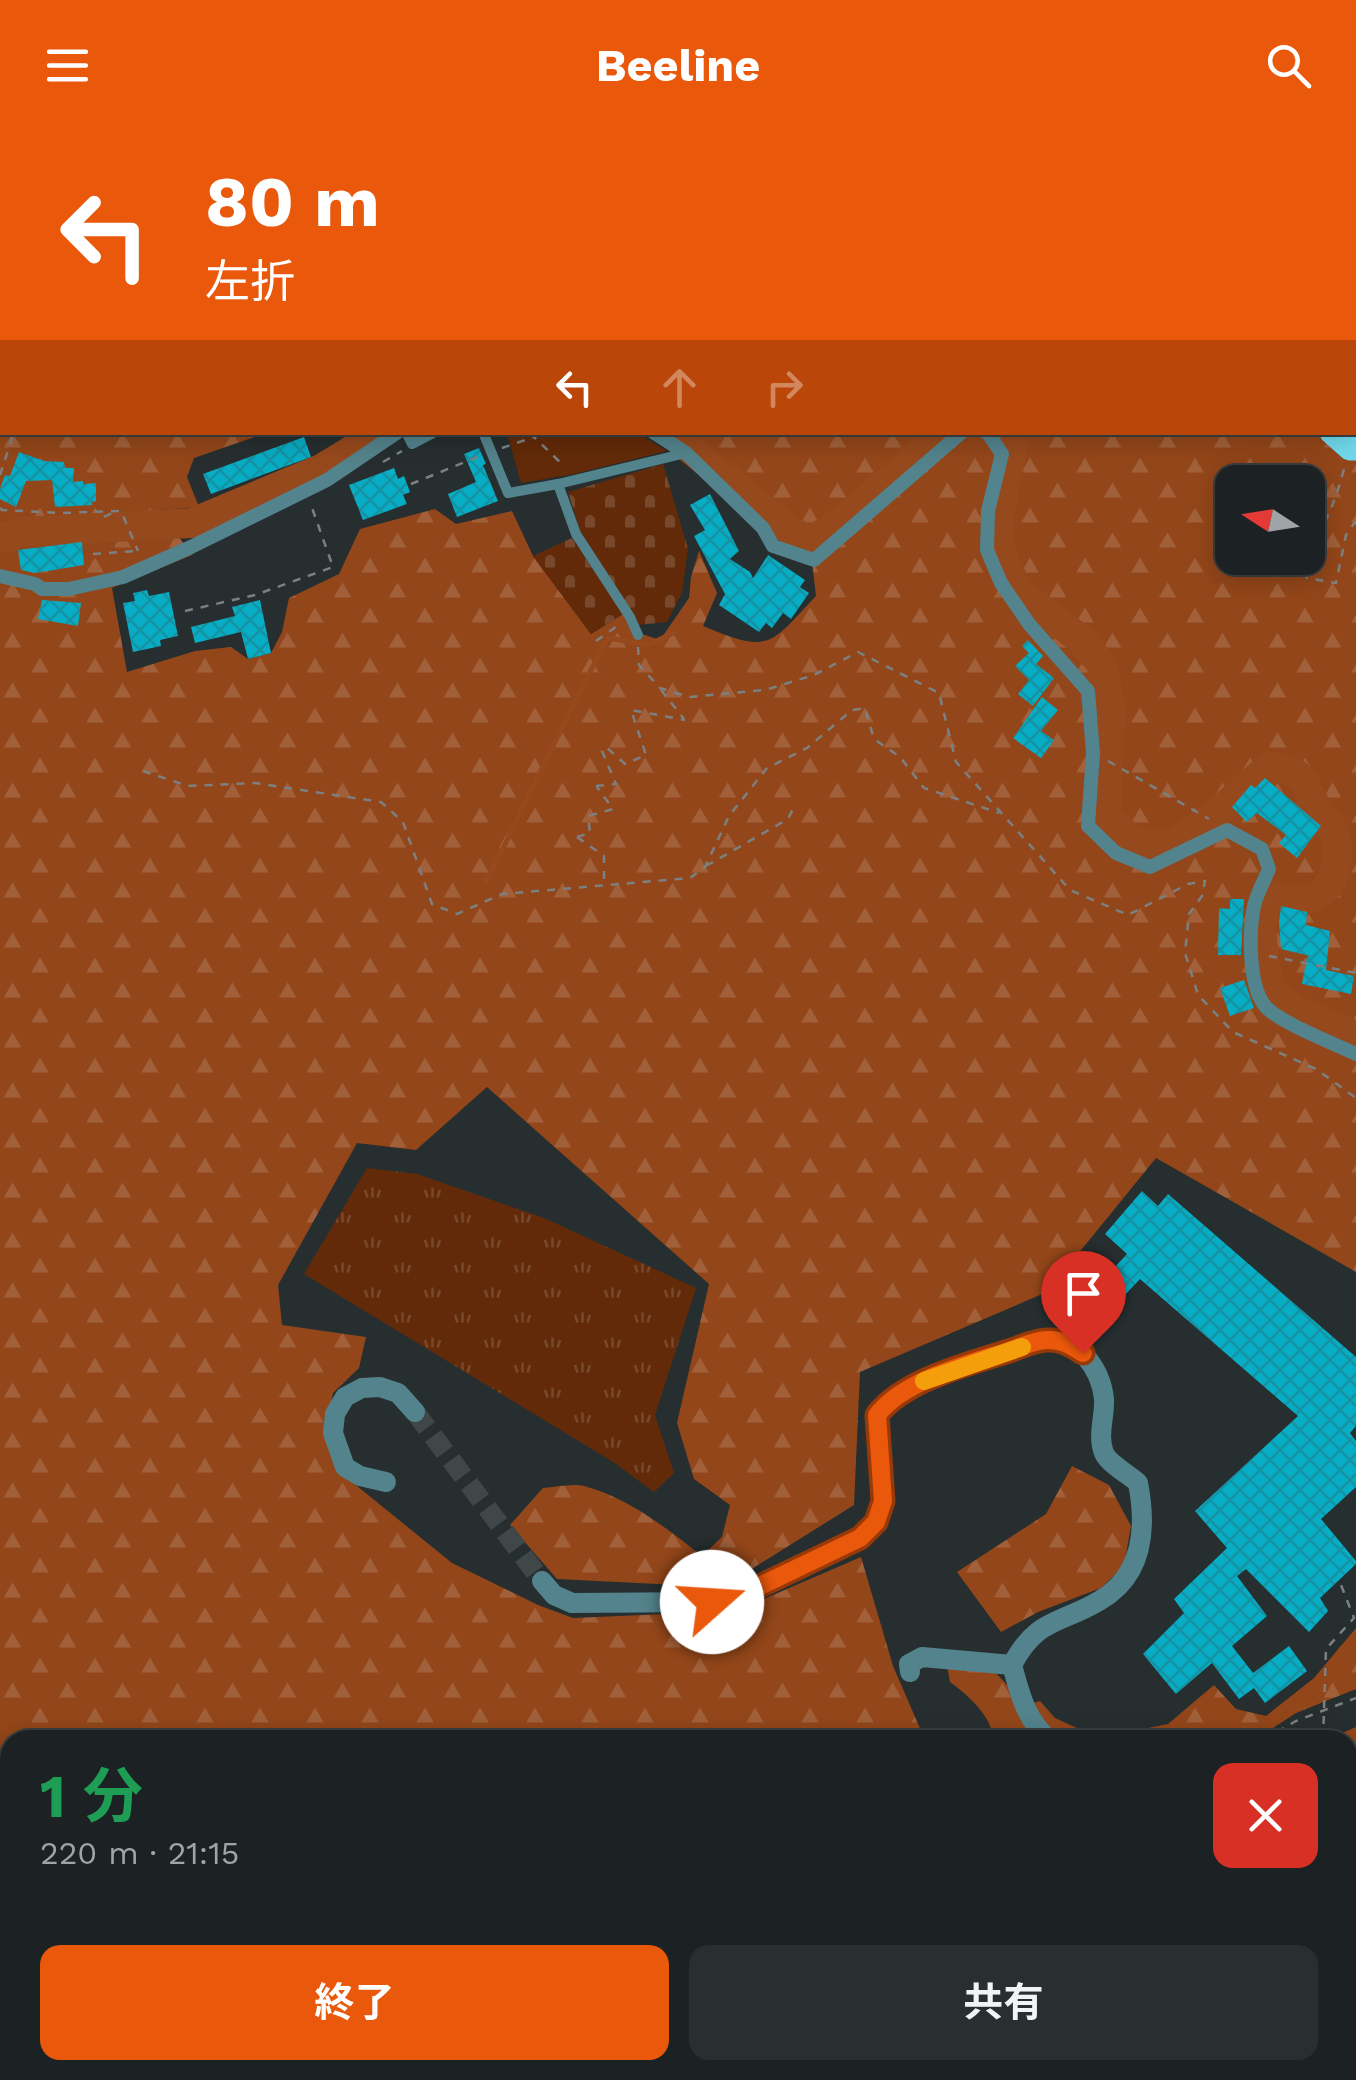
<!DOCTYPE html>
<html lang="ja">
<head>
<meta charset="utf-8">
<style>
	:root { --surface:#1c2223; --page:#292f30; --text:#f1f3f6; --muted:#a0a4a6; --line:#3a3f41; --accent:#ea580c }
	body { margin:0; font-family:"Work Sans","Noto Sans JP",sans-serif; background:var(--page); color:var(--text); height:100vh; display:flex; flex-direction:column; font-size:38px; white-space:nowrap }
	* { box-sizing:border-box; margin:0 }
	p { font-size:32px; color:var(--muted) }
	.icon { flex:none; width:55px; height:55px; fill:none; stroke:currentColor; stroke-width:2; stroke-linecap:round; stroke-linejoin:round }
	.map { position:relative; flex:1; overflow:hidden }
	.details { position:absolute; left:0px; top:1600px; width:1358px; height:350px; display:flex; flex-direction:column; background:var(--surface); border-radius:30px 30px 0 0; box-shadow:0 5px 25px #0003,0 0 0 2px var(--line) }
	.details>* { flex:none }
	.banner { position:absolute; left:0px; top:0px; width:1358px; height:305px; box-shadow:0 5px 25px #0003,0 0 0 2px var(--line); background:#ea580c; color:#fff; overflow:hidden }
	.needle { width:65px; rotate:282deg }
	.tools { position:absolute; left:1215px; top:335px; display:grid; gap:20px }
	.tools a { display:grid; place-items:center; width:110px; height:110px; border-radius:20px; background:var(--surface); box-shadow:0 5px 25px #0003,0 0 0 2px var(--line); font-size:50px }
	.pin { position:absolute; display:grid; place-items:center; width:85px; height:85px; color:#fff; margin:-102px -42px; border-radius:50% 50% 50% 0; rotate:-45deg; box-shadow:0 0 10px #0007 }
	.pin .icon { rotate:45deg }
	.me { position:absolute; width:110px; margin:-55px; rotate:71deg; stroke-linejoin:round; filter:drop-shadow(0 0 8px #0008) }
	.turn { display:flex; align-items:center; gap:35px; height:210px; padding:0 40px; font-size:45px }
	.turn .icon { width:130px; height:130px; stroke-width:2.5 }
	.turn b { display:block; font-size:70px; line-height:85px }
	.lanes { display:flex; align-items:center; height:95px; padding:0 40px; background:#0003; justify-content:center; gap:50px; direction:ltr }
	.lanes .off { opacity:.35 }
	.round { display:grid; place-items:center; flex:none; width:105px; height:105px; border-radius:20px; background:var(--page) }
	.headline { display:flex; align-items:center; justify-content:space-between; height:170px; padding:0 40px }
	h1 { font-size:60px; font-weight:700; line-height:75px; color:#1e9e55 }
	.button { display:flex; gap:20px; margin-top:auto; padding:20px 40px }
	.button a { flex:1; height:115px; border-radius:20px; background:var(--accent); color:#fff; font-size:40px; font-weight:700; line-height:115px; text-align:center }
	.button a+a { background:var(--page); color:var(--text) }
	header { display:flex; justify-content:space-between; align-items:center; height:130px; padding:0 40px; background:var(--accent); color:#fff; font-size:45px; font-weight:700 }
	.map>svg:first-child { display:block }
	.grass { fill:url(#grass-tufts) }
	.forest { fill:url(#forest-firs); fill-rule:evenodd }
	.cemetery { fill:url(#cemetery-stones) }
	.green { fill:#622a08 }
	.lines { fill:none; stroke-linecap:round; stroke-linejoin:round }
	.stream { stroke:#96491c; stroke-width:5 }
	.river { stroke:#96491c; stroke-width:30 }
	.building { fill:url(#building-cross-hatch) }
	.tertiary-tunnel { stroke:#3f4748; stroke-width:20; stroke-dasharray:20 10; stroke-linecap:butt }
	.path { stroke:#7b8182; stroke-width:2.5; stroke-dasharray:8 8; stroke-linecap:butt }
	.service { stroke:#53838c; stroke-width:10 }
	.pedestrian { stroke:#53838c; stroke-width:14 }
	.minor { stroke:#53838c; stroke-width:20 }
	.tertiary { stroke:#53838c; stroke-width:20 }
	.primary { stroke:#71daee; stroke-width:25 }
	.route-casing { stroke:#983908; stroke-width:25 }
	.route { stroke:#ea580c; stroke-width:18 }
	.slow { stroke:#f59e0b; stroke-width:18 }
</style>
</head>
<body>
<header><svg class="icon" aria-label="menu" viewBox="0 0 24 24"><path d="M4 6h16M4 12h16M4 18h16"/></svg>Beeline<svg class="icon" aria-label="search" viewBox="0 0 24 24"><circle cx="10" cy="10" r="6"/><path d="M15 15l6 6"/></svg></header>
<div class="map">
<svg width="1356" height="1950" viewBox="0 0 1356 1950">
	<defs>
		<pattern id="grass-tufts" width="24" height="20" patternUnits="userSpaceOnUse" patternTransform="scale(2.5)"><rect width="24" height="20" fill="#622a08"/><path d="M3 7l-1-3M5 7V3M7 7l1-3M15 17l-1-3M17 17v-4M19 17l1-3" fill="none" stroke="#77482b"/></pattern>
		<pattern id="forest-firs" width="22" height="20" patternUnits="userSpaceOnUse" patternTransform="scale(2.5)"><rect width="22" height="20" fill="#934619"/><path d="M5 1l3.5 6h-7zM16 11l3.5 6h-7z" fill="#a1603a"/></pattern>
		<pattern id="cemetery-stones" width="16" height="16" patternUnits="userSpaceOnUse" patternTransform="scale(2.5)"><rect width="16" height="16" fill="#622a08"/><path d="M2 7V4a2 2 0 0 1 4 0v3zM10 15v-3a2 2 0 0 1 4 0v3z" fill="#77482b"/></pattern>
		<pattern id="building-cross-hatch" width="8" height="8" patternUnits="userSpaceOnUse" patternTransform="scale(2.5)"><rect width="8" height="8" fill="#07adc4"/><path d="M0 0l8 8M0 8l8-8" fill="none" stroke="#1592a3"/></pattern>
	</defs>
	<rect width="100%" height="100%" fill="#262e2f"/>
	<polygon class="grass" points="367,1038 417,1044 544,1088 696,1158 655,1285 674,1343 654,1362 613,1332 304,1144"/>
	<g class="forest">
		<path d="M0 0H1356V1142L1156 1028 1047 1162 860 1242 854 1375 739 1447 698 1456 557 1449 510 1395 543 1358C556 1357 572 1353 584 1356 629 1368 666 1398 702 1426L722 1407 730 1375 694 1349 677 1293 709 1154 487 957 416 1020 357 1013 278 1155 282 1195 366 1207 359 1238 333 1263 326 1303 341 1343 452 1433 538 1475 573 1488 736 1481 861 1427 893 1536 925 1610H10V1940H940L869 1950H0ZM2 2H1355V302L689 303 809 406 816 466C769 516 770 524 703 496L717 463 699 421 691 447 689 468 660 510 639 503 623 484 591 504 533 426 512 381 456 394 435 379 360 399 339 444 289 468 282 502 271 523 248 529 231 517 195 521 127 542 112 458 192 425 159 380 199 377 187 347 194 328 266 303 2 302ZM1232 352H1308V428H1232Z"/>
		<polygon points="1072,1336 1109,1355 1131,1396 1124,1436 1101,1458 1038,1482 1001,1502 957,1442 1046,1384"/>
		<polygon points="1356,1498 1356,1559 1296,1583 1264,1604 1249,1607 1217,1605 1202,1610 1074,1610 1052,1605 1030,1574 1040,1571 1055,1588 1079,1599 1129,1602 1168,1594 1214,1555 1236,1579 1266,1586 1314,1548"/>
		<path d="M947 1536 994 1541 1008 1556 1028 1603 1039 1610H993C993 1587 968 1565 950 1552Z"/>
		<polygon points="1356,1597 1356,1726 1348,1724 1348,1610 1326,1610"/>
	</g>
	<g class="cemetery">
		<polygon points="663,334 688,419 682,463 667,492 638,495 580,401 568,362"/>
		<polygon points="572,408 623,484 591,504 533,426"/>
	</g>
	<polygon class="green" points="507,303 638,303 667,321 574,344 521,353"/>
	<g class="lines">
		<g class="stream">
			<polyline points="535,0 539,2"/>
			<path d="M486 752C528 671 564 588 608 508L648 515 675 502"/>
		</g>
		<g class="river">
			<polyline points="0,207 2,217"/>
			<polyline points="0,285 2,277"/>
			<path d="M670 302 784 396 810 412C858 383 898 342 938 302"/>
			<path d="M1013 302 1014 310 998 392 1001 425 1019 462 1080 509 1101 533 1111 576 1106 685 1131 710 1167 715 1194 700 1224 677 1270 636C1307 641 1302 652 1318 680 1322 687 1329 692 1332 699 1338 709 1339 727 1336 737 1325 776 1301 772 1268 768L1261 797 1265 838 1274 865 1300 882 1356 906"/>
			<polyline points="0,407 9,407 20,402 192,393 321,339 382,302"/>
		</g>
	</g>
	<g class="building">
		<polygon points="304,307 311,327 211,364 203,344"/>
		<polygon points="479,318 486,334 483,335 498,371 457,387 448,364 476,352 464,324"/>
		<polygon points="19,322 44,331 64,332 65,338 74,338 73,352 83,351 83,354 96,353 96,371 92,372 92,375 55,377 52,350 26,351 16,377 0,369 0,359 5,345 10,346"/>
		<polygon points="394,338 398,349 404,346 410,362 403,365 407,374 363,390 349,355"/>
		<polygon points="710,364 739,421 730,429 750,442 753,448 768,425 805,450 800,457 809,463 791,489 783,483 772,498 766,493 759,502 719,475 725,464 694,406 705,400 690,375"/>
		<polygon points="82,412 84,435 35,443 21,440 18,420"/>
		<polygon points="147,460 149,466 169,462 178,506 160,510 161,516 133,522 123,473 135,471 133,463"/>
		<polygon points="42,470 81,473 78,496 38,489"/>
		<polygon points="260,470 271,523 248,529 241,502 195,513 191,497 235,486 232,477"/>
		<polygon points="1028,510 1043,526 1036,534 1054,548 1033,576 1018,564 1029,550 1015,536 1029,523 1022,516"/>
		<polygon points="1042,567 1058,580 1041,601 1054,610 1041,628 1013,608"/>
		<polygon points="1265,648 1321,696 1297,728 1279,713 1286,705 1257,683 1247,692 1232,677 1251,655 1255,658"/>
		<polygon points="1230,769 1244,769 1241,825 1218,825 1219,778 1230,779"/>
		<polygon points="1281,776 1307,782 1306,795 1330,801 1326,840 1354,846 1351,864 1302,854 1307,827 1310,826 1281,819 1279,792"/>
		<polygon points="1244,850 1254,878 1230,886 1220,858"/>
		<polygon points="1142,1061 1158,1076 1168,1064 1356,1227 1356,1296 1350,1303 1356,1311 1356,1357 1321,1389 1356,1431 1356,1434 1320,1468 1328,1481 1309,1502 1246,1439 1237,1446 1267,1486 1232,1516 1253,1543 1289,1516 1307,1541 1265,1573 1254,1558 1239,1569 1212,1533 1176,1564 1143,1524 1184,1483 1174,1469 1227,1418 1195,1381 1298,1286 1140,1149 1122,1168 1101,1152 1127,1124 1105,1104"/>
	</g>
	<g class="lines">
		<polyline class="tertiary-tunnel" points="415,1282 542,1451"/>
		<g class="path">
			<polyline points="1213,0 1216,2"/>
			<polyline points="451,2 452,0"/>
			<polyline points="0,158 2,160"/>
			<polyline points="1355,191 1356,194"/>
			<polyline points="534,302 534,307 564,336"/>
			<polyline points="502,318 534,307"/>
			<polyline points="383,332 402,321"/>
			<polyline points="0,345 14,302"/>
			<polyline points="411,354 480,326"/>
			<polyline points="0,378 2,380 60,383 121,381 138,421"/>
			<polyline points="104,387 116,381"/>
			<path d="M1308 419C1326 395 1336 369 1344 339"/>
			<polyline points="93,424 137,421"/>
			<polyline points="1301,428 1298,431 1307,448 1336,453 1346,405 1355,392 1356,396"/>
			<polyline points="185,481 255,465 333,437 311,375"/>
			<polyline points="596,511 620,494"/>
			<polyline points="638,517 639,535 660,558 689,567 765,560 814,545 858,522 939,563 956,632 1070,760 1128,785 1188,754 1205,751 1202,766 1189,784 1185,823 1198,865 1233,902 1316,939 1356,968"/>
			<polyline points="661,560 684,589"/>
			<polyline points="1108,631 1209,689"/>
			<polyline points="143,641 188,656 255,653 381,672 403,692 432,774 457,784 502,764 690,748 705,737 729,686 767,638 807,618 852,580 865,578 874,609 900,627 924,658 999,683"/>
			<polyline points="596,656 616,654 602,621 606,617 625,634 646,625 631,580 685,590"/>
			<polyline points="577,707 590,703 588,686 613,679 597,657"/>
			<polyline points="577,707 604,726 604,754"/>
			<polyline points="706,736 788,689 793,679"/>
			<polyline points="1269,826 1356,843"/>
			<polyline points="1263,1610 1296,1591 1356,1568"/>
			<polyline points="1323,1610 1326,1519 1354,1488 1339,1450"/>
		</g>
		<g class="service">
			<polyline points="406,302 412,314 435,302"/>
			<polyline points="483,302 508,363 558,354"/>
			<polyline points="638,505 630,487 576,404 558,354 686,323"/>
			<polyline points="949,1950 953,1940"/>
		</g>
		<g class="pedestrian">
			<polyline points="653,302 686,323 763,398 773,416 814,430 962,302"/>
			<path d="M985 302 988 303 1002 324 988 381 987 420 1001 453 1029 494 1088 561 1093 623 1088 696 1116 723 1150 737 1227 700 1262 719 1269 739C1264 751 1257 763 1254 776 1249 801 1248 855 1265 876 1278 892 1335 914 1356 924"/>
			<polyline points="0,446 35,454 42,459 69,459 123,447 191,417 327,350 398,302"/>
		</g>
		<g class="minor">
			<polyline points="910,1542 909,1534 922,1527 1012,1535"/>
			<polyline points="1123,1940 1127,1950"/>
			<polyline points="1165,1940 1168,1950"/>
			<polyline points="1292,1940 1296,1950"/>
			<polyline points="1042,1950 1044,1940"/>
		</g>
		<g class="tertiary">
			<polyline points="386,1352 360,1346 345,1337 333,1303 335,1284 345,1267 362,1258 380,1257 398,1263 415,1282"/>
			<path d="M542 1451 554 1465 572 1473 712 1472 737 1467 860 1408 876 1392 883 1371 877 1285C901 1254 943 1244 978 1231 998 1224 1023 1213 1045 1210 1078 1205 1101 1240 1104 1269 1105 1287 1097 1305 1104 1323 1109 1334 1128 1344 1138 1353 1147 1399 1143 1446 1099 1471 1058 1495 1037 1488 1012 1535 1020 1564 1026 1591 1050 1610"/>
			<polyline points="1346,1940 1356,1943"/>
		</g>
		<g class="primary">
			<polyline points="1355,260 1356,259"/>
			<polyline points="1332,302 1350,318 1356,318"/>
		</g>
	</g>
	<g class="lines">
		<g class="route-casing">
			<path id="route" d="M712 1472 737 1467 860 1408 876 1392 883 1371 877 1285C904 1250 968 1234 1009 1221 1021 1217 1035 1210 1047 1210 1062 1209 1072 1216 1083 1223"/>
		</g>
		<use href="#route" class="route"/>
		<polyline class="slow" points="924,1251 1022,1217"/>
	</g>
</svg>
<div class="tools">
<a><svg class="needle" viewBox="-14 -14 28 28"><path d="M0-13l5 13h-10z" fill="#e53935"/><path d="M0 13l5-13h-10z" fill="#a0a4a6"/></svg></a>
</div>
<div class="pin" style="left:1083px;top:1223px;background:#d93025"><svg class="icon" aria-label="arrive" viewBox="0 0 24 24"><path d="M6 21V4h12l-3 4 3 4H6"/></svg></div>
<svg class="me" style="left:712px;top:1472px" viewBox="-20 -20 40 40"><circle r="19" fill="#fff"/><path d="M0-13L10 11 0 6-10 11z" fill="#ea580c"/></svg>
<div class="banner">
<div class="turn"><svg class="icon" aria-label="left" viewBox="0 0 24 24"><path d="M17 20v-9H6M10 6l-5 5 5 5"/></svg><div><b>80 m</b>左折</div></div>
<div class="lanes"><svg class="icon" aria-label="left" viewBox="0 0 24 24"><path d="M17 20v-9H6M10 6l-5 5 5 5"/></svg><svg class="icon off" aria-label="ahead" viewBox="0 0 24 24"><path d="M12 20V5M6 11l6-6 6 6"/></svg><svg class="icon off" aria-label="right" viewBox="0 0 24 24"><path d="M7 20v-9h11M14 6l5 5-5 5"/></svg></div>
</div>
<section class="details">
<div class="headline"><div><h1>1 分</h1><p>220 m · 21:15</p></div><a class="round" style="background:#d93025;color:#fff"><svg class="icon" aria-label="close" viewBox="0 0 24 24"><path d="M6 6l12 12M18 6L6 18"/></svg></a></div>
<div class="button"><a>終了</a><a>共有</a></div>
</section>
</div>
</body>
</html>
